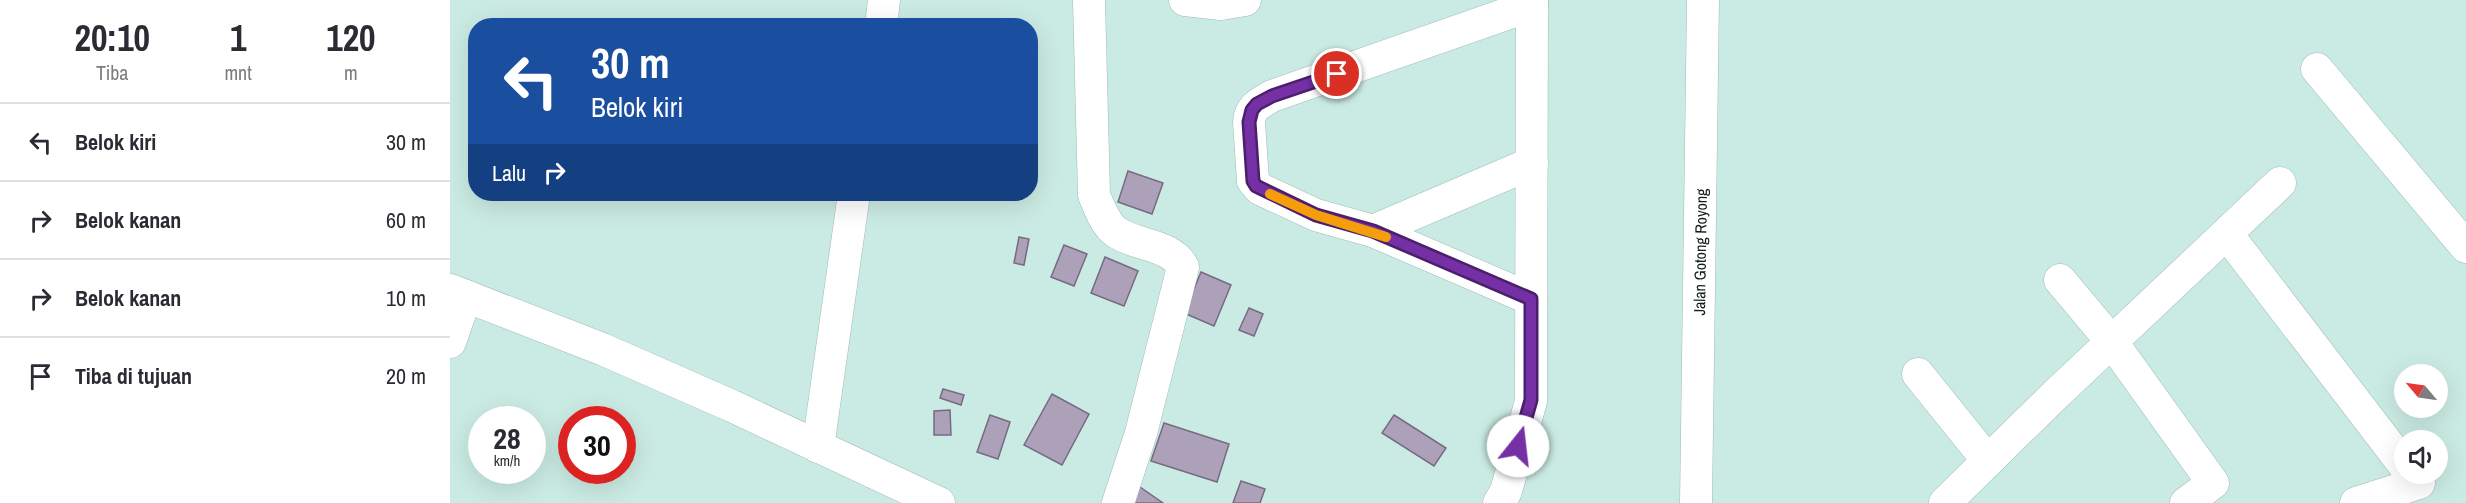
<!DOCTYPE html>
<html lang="id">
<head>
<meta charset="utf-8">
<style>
	:root { --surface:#fff; --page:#f7f7f7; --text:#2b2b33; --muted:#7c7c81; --line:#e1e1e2 }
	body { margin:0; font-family:"Archivo Narrow",sans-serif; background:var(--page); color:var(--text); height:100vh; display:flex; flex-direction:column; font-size:22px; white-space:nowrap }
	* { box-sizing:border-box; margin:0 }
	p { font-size:20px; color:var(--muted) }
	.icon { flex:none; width:33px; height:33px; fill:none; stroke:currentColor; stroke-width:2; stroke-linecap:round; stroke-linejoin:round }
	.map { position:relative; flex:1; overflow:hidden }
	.sheet { display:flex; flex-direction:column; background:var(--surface); width:450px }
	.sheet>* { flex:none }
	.top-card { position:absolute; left:18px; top:18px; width:570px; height:183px; border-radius:24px; box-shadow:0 6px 24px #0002; background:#1a4fa0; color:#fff; overflow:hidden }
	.needle { width:39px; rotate:299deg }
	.tools { position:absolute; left:1944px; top:364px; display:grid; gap:12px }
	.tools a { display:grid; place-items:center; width:54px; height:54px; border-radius:50%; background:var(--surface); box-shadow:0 6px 24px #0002; font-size:30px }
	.speed { position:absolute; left:18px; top:406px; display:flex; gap:12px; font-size:30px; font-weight:700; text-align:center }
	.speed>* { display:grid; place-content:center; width:78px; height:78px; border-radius:50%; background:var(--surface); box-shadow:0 6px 24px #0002; line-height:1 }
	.speed small { font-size:15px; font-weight:400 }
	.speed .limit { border:9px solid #d22; background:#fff; color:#111 }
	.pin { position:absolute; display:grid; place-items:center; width:51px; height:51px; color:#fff; margin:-26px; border:3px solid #fff; border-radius:50%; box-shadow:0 2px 6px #0007 }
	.me { position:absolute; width:66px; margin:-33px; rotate:16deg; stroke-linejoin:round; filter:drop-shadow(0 0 4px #0008) }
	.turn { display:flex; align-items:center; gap:21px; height:126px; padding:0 24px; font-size:27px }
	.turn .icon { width:78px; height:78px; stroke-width:2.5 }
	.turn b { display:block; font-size:42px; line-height:51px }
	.then { display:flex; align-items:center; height:57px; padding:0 24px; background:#0003; gap:12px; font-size:22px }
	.eta { display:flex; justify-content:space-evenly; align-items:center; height:102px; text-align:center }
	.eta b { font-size:36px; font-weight:700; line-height:42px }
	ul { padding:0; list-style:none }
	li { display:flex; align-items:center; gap:18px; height:78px; padding:0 24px; border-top:2px solid var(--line) }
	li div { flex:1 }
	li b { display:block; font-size:22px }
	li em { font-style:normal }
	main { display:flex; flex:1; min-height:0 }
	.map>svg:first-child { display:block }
	.building { fill:#aca1b8; stroke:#766b81; stroke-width:1.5 }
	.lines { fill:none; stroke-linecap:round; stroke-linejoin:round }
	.street-casing { stroke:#9cbcb5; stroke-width:33 }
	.street { stroke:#fff; stroke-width:32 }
	.route-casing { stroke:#4b1f6b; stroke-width:15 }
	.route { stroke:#7430a4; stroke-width:10 }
	.slow { stroke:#f59e0b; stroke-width:10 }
	.labels { text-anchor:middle; stroke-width:4.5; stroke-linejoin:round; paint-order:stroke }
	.street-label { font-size:16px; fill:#111d1a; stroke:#fff }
</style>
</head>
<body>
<main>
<section class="sheet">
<div class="eta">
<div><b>20:10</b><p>Tiba</p></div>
<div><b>1</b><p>mnt</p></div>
<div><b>120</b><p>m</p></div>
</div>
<ul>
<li><svg class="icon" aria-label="left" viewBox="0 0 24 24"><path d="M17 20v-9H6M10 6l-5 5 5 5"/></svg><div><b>Belok kiri</b></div><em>30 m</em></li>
<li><svg class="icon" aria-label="right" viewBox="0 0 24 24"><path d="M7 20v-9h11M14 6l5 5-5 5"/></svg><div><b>Belok kanan</b></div><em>60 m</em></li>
<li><svg class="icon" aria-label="right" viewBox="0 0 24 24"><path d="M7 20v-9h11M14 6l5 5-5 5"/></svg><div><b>Belok kanan</b></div><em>10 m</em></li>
<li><svg class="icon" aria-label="arrive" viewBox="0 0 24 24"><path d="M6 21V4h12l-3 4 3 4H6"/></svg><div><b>Tiba di tujuan</b></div><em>20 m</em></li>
</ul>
</section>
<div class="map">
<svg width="2016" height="503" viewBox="0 0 2016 503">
	<rect width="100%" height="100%" fill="#caebe3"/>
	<g class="building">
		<polygon points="678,171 713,183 702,214 668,202"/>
		<polygon points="569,237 579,239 574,265 564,263"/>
		<polygon points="614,245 637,254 624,286 601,277"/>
		<polygon points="655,257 688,271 674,306 641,293"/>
		<polygon points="751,272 781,285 764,326 734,313"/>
		<polygon points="799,308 813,314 804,336 789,330"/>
		<polygon points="493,389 514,395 511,405 490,398"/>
		<polygon points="602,394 639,414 612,465 574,445"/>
		<polygon points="500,410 501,435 484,435 484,411"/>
		<polygon points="540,415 560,422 548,459 527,452"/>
		<polygon points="944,415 996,448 984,466 932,433"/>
		<polygon points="714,423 779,444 767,482 701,461"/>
		<polygon points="791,481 815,489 810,503 783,503"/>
		<polygon points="690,487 713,503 679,503"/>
	</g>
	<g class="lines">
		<g class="street-casing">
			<g id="street">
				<path d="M639 0 644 195C649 207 655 224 666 232 686 246 721 244 733 267L691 433 668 503"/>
				<polyline points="735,0 771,4 795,0"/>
				<polyline points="431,26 434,0"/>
				<polyline points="1867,69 2016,247"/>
				<polyline points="923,231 1082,163"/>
				<polyline points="1777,234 1954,465"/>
				<polyline points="1610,280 1662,342 1763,483 1736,503"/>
				<polyline points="0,290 152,349 282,406 489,503"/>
				<path d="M1081 299 923 231 866 215 810 189 803 181 799 122C800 107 810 103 822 96L1082 5"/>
				<polyline points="0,342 16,296"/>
				<polyline points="1468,374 1538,461"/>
				<polyline points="368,447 404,194"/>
				<polyline points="1049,503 1056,491 1081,401 1082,0"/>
				<polyline points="1246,503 1253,0"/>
				<polyline points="1495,503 1602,398 1830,183"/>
				<polyline points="1906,503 1969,483"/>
			</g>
		</g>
		<use href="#street" class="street"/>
	</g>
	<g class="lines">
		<g class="route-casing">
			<polyline id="route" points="887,74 822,96 807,104 802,110 799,122 803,181 806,186 866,215 923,231 1081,299 1081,400 1068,446"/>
		</g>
		<use href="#route" class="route"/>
		<polyline class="slow" points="820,194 866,215 936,237"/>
	</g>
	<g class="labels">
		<g class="street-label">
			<text transform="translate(1250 252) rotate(-89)" y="6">Jalan Gotong Royong</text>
		</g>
	</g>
</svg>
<div class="tools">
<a><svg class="needle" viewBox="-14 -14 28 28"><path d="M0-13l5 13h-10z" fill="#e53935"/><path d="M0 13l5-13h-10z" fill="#7c7c81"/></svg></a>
<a><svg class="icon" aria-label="sound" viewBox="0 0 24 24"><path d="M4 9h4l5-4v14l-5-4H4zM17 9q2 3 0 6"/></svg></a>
</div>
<div class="speed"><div>28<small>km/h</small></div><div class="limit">30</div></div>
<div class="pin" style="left:887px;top:74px;background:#d93025"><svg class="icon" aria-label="arrive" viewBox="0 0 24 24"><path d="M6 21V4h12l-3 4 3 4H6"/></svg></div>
<svg class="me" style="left:1068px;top:446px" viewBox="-20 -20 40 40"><circle r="19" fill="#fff"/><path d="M0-13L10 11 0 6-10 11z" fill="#7430a4"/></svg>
<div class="top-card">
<div class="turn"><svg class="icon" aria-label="left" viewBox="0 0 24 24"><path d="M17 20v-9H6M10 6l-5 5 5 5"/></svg><div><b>30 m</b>Belok kiri</div></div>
<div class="then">Lalu<svg class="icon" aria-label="right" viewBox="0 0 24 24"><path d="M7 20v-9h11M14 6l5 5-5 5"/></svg></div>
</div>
</div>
</main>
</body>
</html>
